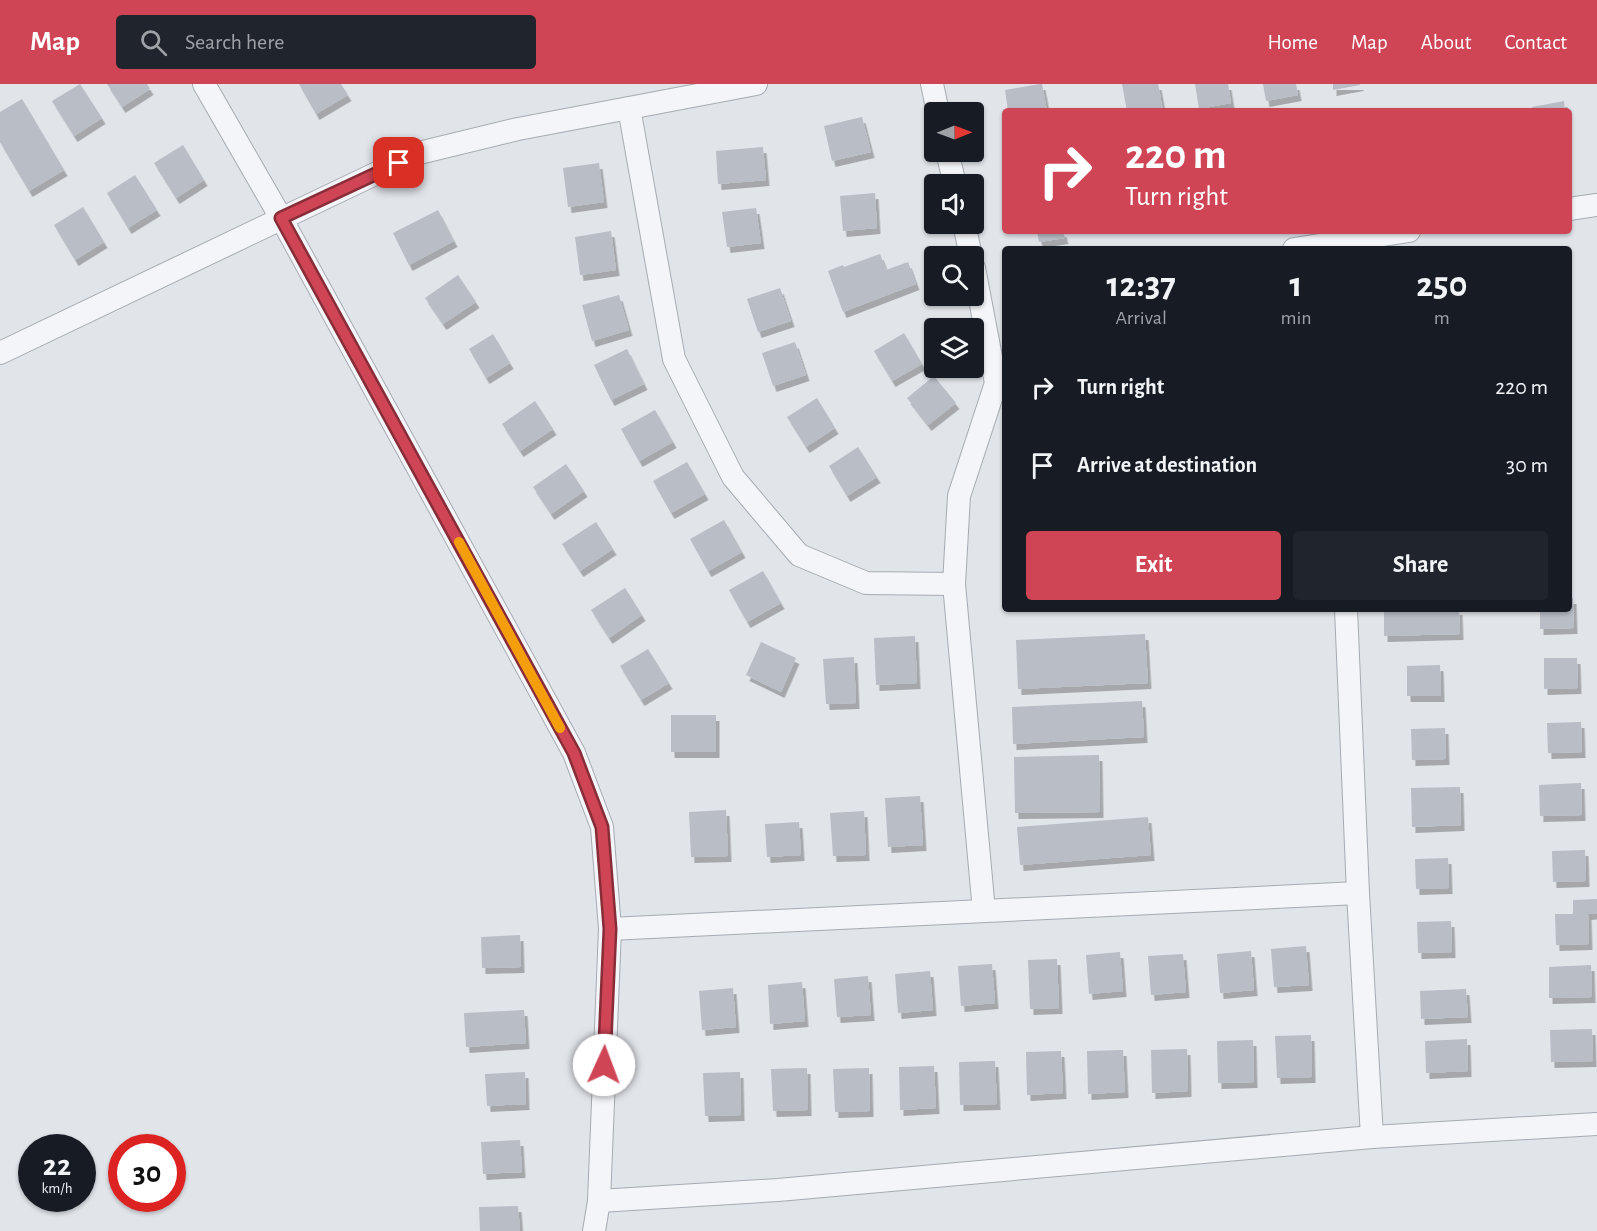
<!DOCTYPE html>
<html lang="en">
<head>
<meta charset="utf-8">
<style>
	:root { --surface:#171b24; --page:#20242c; --text:#f1f3f6; --muted:#9ea1a6; --accent:#cf4556 }
	body { margin:0; font-family:"Alegreya Sans",sans-serif; background:var(--page); color:var(--text); height:100vh; display:flex; flex-direction:column; font-size:22px; white-space:nowrap }
	* { box-sizing:border-box; margin:0 }
	p { font-size:20px; color:var(--muted) }
	.icon { flex:none; width:33px; height:33px; fill:none; stroke:currentColor; stroke-width:2; stroke-linecap:round; stroke-linejoin:round }
	.map { position:relative; flex:1; overflow:hidden }
	.details { position:absolute; left:1002px; top:162px; width:570px; height:366px; display:flex; flex-direction:column; background:var(--surface); border-radius:6px; box-shadow:0 2px 4px #0004 }
	.details>* { flex:none }
	.banner { position:absolute; left:1002px; top:24px; width:570px; height:126px; border-radius:6px; box-shadow:0 2px 4px #0004; background:#cf4556; color:#fff; overflow:hidden }
	.needle { width:39px; rotate:89deg }
	.controls { position:absolute; left:924px; top:18px; display:grid; gap:12px }
	.controls a { display:grid; place-items:center; width:60px; height:60px; border-radius:6px; background:var(--surface); box-shadow:0 2px 4px #0004; font-size:30px }
	.speed { position:absolute; left:18px; top:1050px; display:flex; gap:12px; font-size:30px; font-weight:700; text-align:center }
	.speed>* { display:grid; place-content:center; width:78px; height:78px; border-radius:50%; background:var(--surface); box-shadow:0 2px 4px #0004; line-height:1 }
	.speed small { font-size:15px; font-weight:400 }
	.speed .limit { border:9px solid #d22; background:#fff; color:#111 }
	.pin { position:absolute; display:grid; place-items:center; width:51px; height:51px; color:#fff; margin:-26px; border-radius:12px; box-shadow:0 3px 9px #0006 }
	.me { position:absolute; width:66px; margin:-33px; rotate:2deg; stroke-linejoin:round; filter:drop-shadow(0 0 4px #0008) }
	.turn { display:flex; align-items:center; gap:21px; height:126px; padding:0 24px; font-size:27px }
	.turn .icon { width:78px; height:78px; stroke-width:2.5 }
	.turn b { display:block; font-size:42px; line-height:51px }
	.eta { display:flex; justify-content:space-evenly; align-items:center; height:102px; text-align:center }
	.eta b { font-size:36px; font-weight:700; line-height:42px }
	.action { display:flex; gap:12px; margin-top:auto; padding:12px 24px }
	.action a { flex:1; height:69px; border-radius:6px; background:var(--accent); color:#fff; font-size:24px; font-weight:700; line-height:69px; text-align:center }
	.action a+a { background:var(--page); color:var(--text) }
	ul { padding:0; list-style:none }
	li { display:flex; align-items:center; gap:18px; height:78px; padding:0 24px }
	li div { flex:1 }
	li b { display:block; font-size:22px }
	li em { font-style:normal }
	header { display:flex; align-items:center; gap:36px; box-sizing:border-box; height:84px; padding:0 30px; background:var(--accent); color:#fff }
	header strong { font-size:28px }
	nav { display:flex; gap:33px; margin-inline-start:auto; font-size:21px }
	.search { width:420px; height:54px; background:var(--page); display:flex; align-items:center; gap:15px; box-sizing:border-box; padding:0 21px; border-radius:6px; color:var(--muted); font-size:22px }
	.map>svg:first-child { display:block }
	.building { fill:#b8bdc6; filter:url(#shadow) }
	.lines { fill:none; stroke-linecap:round; stroke-linejoin:round }
	.street-casing { stroke:#a6abb3; stroke-width:24 }
	.street { stroke:#f3f5f8; stroke-width:22 }
	.route-casing { stroke:#872d38; stroke-width:15 }
	.route { stroke:#cf4556; stroke-width:10 }
	.slow { stroke:#f59e0b; stroke-width:10 }
</style>
</head>
<body>
<header>
<strong>Map</strong>
<div class="search"><svg class="icon" aria-label="search" viewBox="0 0 24 24"><circle cx="10" cy="10" r="6"/><path d="M15 15l6 6"/></svg>Search here</div>
<nav><a>Home</a><a>Map</a><a>About</a><a>Contact</a></nav>
</header>
<div class="map">
<svg width="1597" height="1147" viewBox="0 0 1597 1147">
	<defs>
		<filter id="shadow"><feDropShadow dx="3.5" dy="6" stdDeviation="0" flood-color="#0004"/></filter>
	</defs>
	<rect width="100%" height="100%" fill="#e1e4e9"/>
	<g class="building">
		<polygon points="80,0 102,34 74,52 52,17"/>
		<polygon points="107,0 147,0 150,5 122,23"/>
		<polygon points="299,0 341,0 348,11 316,30"/>
		<polygon points="1040,0 1042,0 1047,27 1008,27 1005,6"/>
		<polygon points="1122,0 1158,0 1163,27 1127,27"/>
		<polygon points="1195,0 1228,0 1231,19 1199,25"/>
		<polygon points="1263,0 1296,0 1298,11 1266,17"/>
		<polygon points="1333,0 1360,0 1360,1 1333,6"/>
		<polygon points="22,15 64,86 29,107 0,58 0,28"/>
		<polygon points="1564,17 1565,27 1532,27 1532,23"/>
		<polygon points="862,33 871,68 832,77 824,42"/>
		<polygon points="183,61 204,96 176,114 154,79"/>
		<polygon points="763,63 766,96 718,100 716,67"/>
		<polygon points="599,79 604,118 568,123 563,84"/>
		<polygon points="135,91 157,126 128,144 107,109"/>
		<polygon points="875,109 877,144 843,147 840,112"/>
		<polygon points="83,123 104,158 75,176 54,141"/>
		<polygon points="756,124 761,159 727,163 722,128"/>
		<polygon points="438,126 454,157 409,181 393,149"/>
		<polygon points="611,147 616,186 580,191 575,153"/>
		<polygon points="1037,147 1063,147 1065,154 1039,158"/>
		<polygon points="880,170 886,186 908,178 916,200 843,228 828,187 843,181 844,183"/>
		<polygon points="458,191 476,218 443,240 425,214"/>
		<polygon points="780,204 791,237 758,248 747,215"/>
		<polygon points="619,211 629,246 592,257 582,221"/>
		<polygon points="904,249 922,280 892,297 874,267"/>
		<polygon points="493,250 510,279 486,294 469,265"/>
		<polygon points="795,258 806,291 773,302 762,269"/>
		<polygon points="627,265 644,300 611,316 594,281"/>
		<polygon points="934,292 956,319 928,341 907,314"/>
		<polygon points="817,314 835,344 806,363 787,333"/>
		<polygon points="535,317 553,345 520,367 502,340"/>
		<polygon points="655,326 673,358 639,377 621,345"/>
		<polygon points="858,363 877,393 847,412 829,382"/>
		<polygon points="687,378 705,410 671,429 653,397"/>
		<polygon points="566,380 584,407 551,430 533,403"/>
		<polygon points="724,436 742,468 708,487 690,455"/>
		<polygon points="596,438 613,465 580,487 562,460"/>
		<polygon points="763,487 781,519 747,538 729,506"/>
		<polygon points="625,504 642,531 609,554 591,526"/>
		<polygon points="1569,514 1573,514 1574,544 1540,545 1540,525 1569,525"/>
		<polygon points="1384,525 1459,525 1460,550 1384,552"/>
		<polygon points="1145,550 1148,599 1018,605 1016,556"/>
		<polygon points="915,552 917,599 876,601 874,554"/>
		<polygon points="761,558 796,574 781,608 746,591"/>
		<polygon points="648,565 669,599 641,616 620,582"/>
		<polygon points="854,573 856,619 826,620 823,575"/>
		<polygon points="1544,574 1577,574 1578,604 1544,605"/>
		<polygon points="1440,581 1441,612 1407,612 1407,582"/>
		<polygon points="1142,617 1144,653 1013,660 1012,623"/>
		<rect x="671" y="631" width="45" height="37"/>
		<polygon points="1581,638 1582,668 1548,669 1547,639"/>
		<polygon points="1445,644 1446,675 1412,676 1411,645"/>
		<polygon points="1099,671 1100,728 1015,729 1014,673"/>
		<polygon points="1581,699 1582,731 1540,732 1539,701"/>
		<polygon points="1460,703 1461,741 1412,743 1411,704"/>
		<polygon points="920,712 923,761 888,763 885,714"/>
		<polygon points="726,726 728,772 691,773 689,728"/>
		<polygon points="864,727 866,771 833,772 830,729"/>
		<polygon points="1148,733 1151,771 1020,781 1017,743"/>
		<polygon points="799,738 801,771 767,773 765,740"/>
		<polygon points="1585,766 1586,797 1553,798 1552,767"/>
		<polygon points="1448,774 1449,804 1416,805 1415,775"/>
		<polygon points="1597,815 1597,829 1588,830 1589,860 1556,861 1555,830 1573,830 1573,816"/>
		<polygon points="1451,837 1452,868 1418,869 1417,838"/>
		<polygon points="520,851 521,883 482,884 481,853"/>
		<polygon points="1306,862 1309,901 1274,903 1271,865"/>
		<polygon points="1251,867 1254,906 1220,909 1217,870"/>
		<polygon points="1120,868 1123,907 1089,910 1086,871"/>
		<polygon points="1183,870 1186,908 1151,911 1148,872"/>
		<polygon points="1057,875 1059,924 1030,925 1028,876"/>
		<polygon points="992,880 995,919 961,922 958,882"/>
		<polygon points="1591,881 1592,913 1549,914 1549,883"/>
		<polygon points="930,887 933,926 898,929 895,890"/>
		<polygon points="868,892 871,931 837,933 834,895"/>
		<polygon points="802,898 805,937 770,940 768,901"/>
		<polygon points="733,904 736,943 702,946 699,907"/>
		<polygon points="1466,905 1468,933 1421,935 1420,907"/>
		<polygon points="524,926 526,959 466,963 464,929"/>
		<polygon points="1592,945 1593,977 1551,978 1550,946"/>
		<polygon points="1311,951 1312,993 1277,994 1275,952"/>
		<polygon points="1467,955 1468,987 1426,989 1425,957"/>
		<polygon points="1253,956 1254,998 1218,999 1217,957"/>
		<polygon points="1187,965 1188,1007 1152,1009 1151,966"/>
		<polygon points="1123,966 1125,1008 1088,1010 1087,967"/>
		<polygon points="1061,967 1063,1009 1027,1011 1026,968"/>
		<polygon points="995,977 997,1020 960,1021 959,978"/>
		<polygon points="934,982 936,1024 900,1026 899,983"/>
		<polygon points="807,984 808,1026 773,1027 771,985"/>
		<polygon points="869,984 870,1027 835,1028 833,985"/>
		<polygon points="525,988 526,1020 487,1022 485,990"/>
		<polygon points="740,988 741,1031 705,1032 703,989"/>
		<polygon points="520,1056 522,1088 483,1090 481,1058"/>
		<polygon points="518,1122 520,1147 480,1147 479,1123"/>
	</g>
	<g class="lines">
		<g class="street-casing">
			<g id="street">
				<polyline points="204,0 281,134 574,669 602,743 610,845 599,1117 594,1147"/>
				<polyline points="932,0 938,28"/>
				<polyline points="629,24 674,275 733,393 799,471 866,499 954,500"/>
				<polyline points="947,68 955,100"/>
				<polyline points="1569,125 1597,121"/>
				<polyline points="964,140 971,172"/>
				<polyline points="1294,165 1409,147"/>
				<polyline points="974,184 996,299 959,412 954,500 984,827"/>
				<polyline points="0,269 419,69 518,45 756,0"/>
				<polyline points="1346,525 1358,809 1372,1053"/>
				<polyline points="610,845 1358,809"/>
				<polyline points="599,1117 778,1106 1372,1053 1597,1040"/>
			</g>
		</g>
		<use href="#street" class="street"/>
	</g>
	<g class="lines">
		<g class="route-casing">
			<polyline id="route" points="399,79 281,134 574,669 602,743 610,845 604,981"/>
		</g>
		<use href="#route" class="route"/>
		<polyline class="slow" points="459,458 560,644"/>
	</g>
</svg>
<div class="controls">
<a><svg class="needle" viewBox="-14 -14 28 28"><path d="M0-13l5 13h-10z" fill="#e53935"/><path d="M0 13l5-13h-10z" fill="#9ea1a6"/></svg></a>
<a><svg class="icon" aria-label="sound" viewBox="0 0 24 24"><path d="M4 9h4l5-4v14l-5-4H4zM17 9q2 3 0 6"/></svg></a>
<a><svg class="icon" aria-label="search" viewBox="0 0 24 24"><circle cx="10" cy="10" r="6"/><path d="M15 15l6 6"/></svg></a>
<a><svg class="icon" aria-label="layers" viewBox="0 0 24 24"><path d="M12 4l9 5-9 5-9-5zM3 14l9 5 9-5"/></svg></a>
</div>
<div class="speed"><div>22<small>km/h</small></div><div class="limit">30</div></div>
<div class="pin" style="left:399px;top:79px;background:#d93025"><svg class="icon" aria-label="arrive" viewBox="0 0 24 24"><path d="M6 21V4h12l-3 4 3 4H6"/></svg></div>
<svg class="me" style="left:604px;top:981px" viewBox="-20 -20 40 40"><circle r="19" fill="#fff"/><path d="M0-13L10 11 0 6-10 11z" fill="#cf4556"/></svg>
<div class="banner">
<div class="turn"><svg class="icon" aria-label="right" viewBox="0 0 24 24"><path d="M7 20v-9h11M14 6l5 5-5 5"/></svg><div><b>220 m</b>Turn right</div></div>
</div>
<section class="details">
<div class="eta">
<div><b>12:37</b><p>Arrival</p></div>
<div><b>1</b><p>min</p></div>
<div><b>250</b><p>m</p></div>
</div>
<ul>
<li><svg class="icon" aria-label="right" viewBox="0 0 24 24"><path d="M7 20v-9h11M14 6l5 5-5 5"/></svg><div><b>Turn right</b></div><em>220 m</em></li>
<li><svg class="icon" aria-label="arrive" viewBox="0 0 24 24"><path d="M6 21V4h12l-3 4 3 4H6"/></svg><div><b>Arrive at destination</b></div><em>30 m</em></li>
</ul>
<div class="action"><a>Exit</a><a>Share</a></div>
</section>
</div>
</body>
</html>
